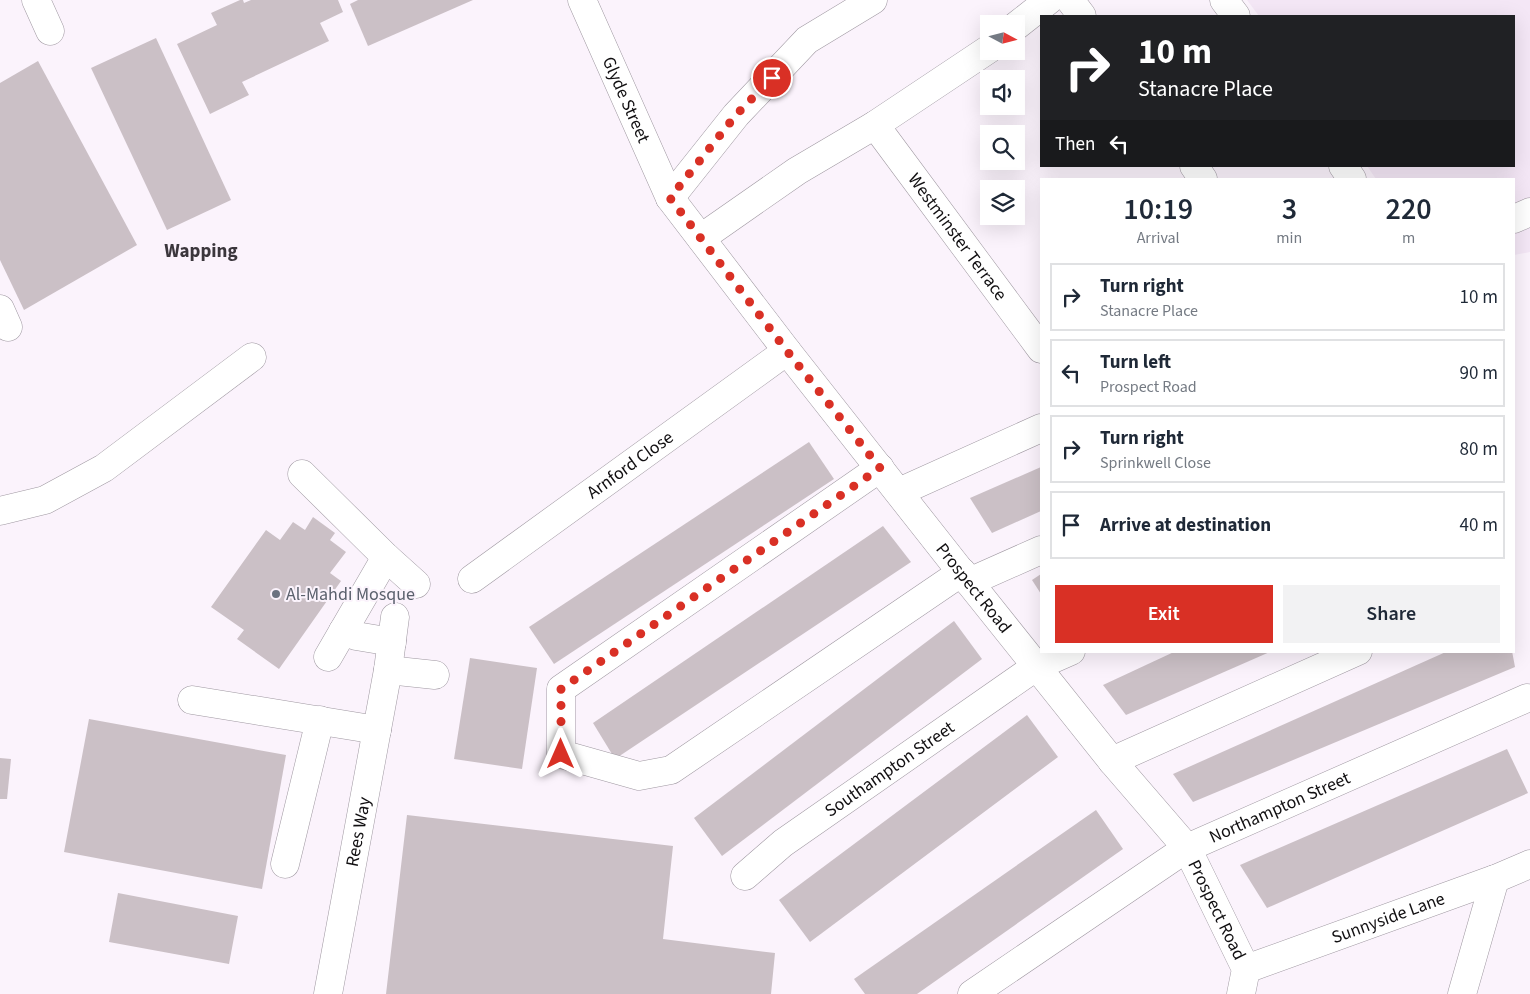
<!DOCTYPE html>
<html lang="en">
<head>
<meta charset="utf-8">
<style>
	:root { --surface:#fff; --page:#f2f2f3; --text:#1f2937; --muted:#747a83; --line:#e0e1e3; --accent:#d93025 }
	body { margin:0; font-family:"Source Sans 3",sans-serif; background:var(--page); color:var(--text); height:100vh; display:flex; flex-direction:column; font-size:19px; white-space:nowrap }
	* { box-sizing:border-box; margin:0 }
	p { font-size:16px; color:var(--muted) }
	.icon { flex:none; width:28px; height:28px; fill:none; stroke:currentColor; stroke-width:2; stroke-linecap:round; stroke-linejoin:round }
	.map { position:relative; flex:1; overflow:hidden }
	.drawer { position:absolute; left:1040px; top:178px; width:475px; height:475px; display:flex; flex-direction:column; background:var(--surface); border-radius:0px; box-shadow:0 5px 20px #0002 }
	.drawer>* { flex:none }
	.top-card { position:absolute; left:1040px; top:15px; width:475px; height:152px; border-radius:0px; box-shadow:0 5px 20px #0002; background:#202124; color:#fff; overflow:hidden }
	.needle { width:32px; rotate:97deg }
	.tools { position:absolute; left:980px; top:15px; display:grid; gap:10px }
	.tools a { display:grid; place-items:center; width:45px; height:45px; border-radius:0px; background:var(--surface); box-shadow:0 5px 20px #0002; font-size:25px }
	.pin { position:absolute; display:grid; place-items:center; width:42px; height:42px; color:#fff; margin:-21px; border:2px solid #fff; border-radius:50%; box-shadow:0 1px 5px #0007 }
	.me { position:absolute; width:55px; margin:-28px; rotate:0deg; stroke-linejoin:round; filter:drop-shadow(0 0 4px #0008) }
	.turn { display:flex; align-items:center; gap:18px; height:105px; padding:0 15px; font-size:22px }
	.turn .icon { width:65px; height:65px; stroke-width:2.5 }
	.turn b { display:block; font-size:35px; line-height:42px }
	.then { display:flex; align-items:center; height:48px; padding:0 15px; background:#0003; gap:10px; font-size:19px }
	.eta { display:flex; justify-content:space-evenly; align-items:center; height:85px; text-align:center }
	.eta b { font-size:30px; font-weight:600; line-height:35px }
	.primary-button { display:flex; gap:10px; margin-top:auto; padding:10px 15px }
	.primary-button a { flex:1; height:58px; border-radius:0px; background:var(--accent); color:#fff; font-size:20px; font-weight:600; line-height:58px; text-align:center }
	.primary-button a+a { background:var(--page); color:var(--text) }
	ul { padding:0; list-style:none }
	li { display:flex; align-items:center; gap:15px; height:68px; margin:0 10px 8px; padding:0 5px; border:2px solid var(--line); border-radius:0px }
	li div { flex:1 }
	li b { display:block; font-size:19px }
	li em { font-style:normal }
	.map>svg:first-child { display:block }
	.built { fill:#f4e7f6 }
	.building { fill:#cbc0c6 }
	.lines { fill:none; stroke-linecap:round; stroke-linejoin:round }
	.minor-casing { stroke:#9f98a1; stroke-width:29 }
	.minor { stroke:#fff; stroke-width:28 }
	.route { stroke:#d93025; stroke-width:9; stroke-dasharray:0 16.2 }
	.worship-dot { fill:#6b7280; stroke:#fbf3fc; stroke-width:2 }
	.labels { text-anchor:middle; stroke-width:4; stroke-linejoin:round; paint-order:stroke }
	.street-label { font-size:18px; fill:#110f11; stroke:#fbf3fc }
	.worship-label { font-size:18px; fill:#5b616d; stroke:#fbf3fc; text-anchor:start }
	.neighbourhood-label { font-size:19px; font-weight:bold; fill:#3b363c; stroke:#fbf3fc }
</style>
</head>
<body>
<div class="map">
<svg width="1530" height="994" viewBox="0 0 1530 994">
	<rect width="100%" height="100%" fill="#fbf3fc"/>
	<polygon class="built" points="1247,0 1530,0 1530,252 1514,255 1514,179 1376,179 1367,166 1514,166 1514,16 1259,16"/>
	<g class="building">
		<polygon points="240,0 243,0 244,3 251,0 338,0 343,12 320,23 329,41 242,82 249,95 210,114 177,44 217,25 211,13"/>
		<polygon points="358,0 473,0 368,46 350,4"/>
		<polygon points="156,38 231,200 167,230 91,68"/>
		<polygon points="38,61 137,245 24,310 0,260 0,83"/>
		<polygon points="809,442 834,479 554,664 529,627"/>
		<polygon points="1041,467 1041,511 992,533 970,498"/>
		<polygon points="313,517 335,533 330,540 346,552 330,573 341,581 279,669 237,639 244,630 211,607 266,530 280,540 293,522 305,530"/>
		<polygon points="883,526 911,562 615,759 593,723"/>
		<polygon points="1041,574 1041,594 1032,580"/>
		<polygon points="954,621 982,659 722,856 694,818"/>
		<polygon points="1176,651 1272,651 1126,715 1103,685"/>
		<polygon points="1448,651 1512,651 1515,667 1193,802 1173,774"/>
		<polygon points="470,658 537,668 522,769 454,759"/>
		<polygon points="1027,715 1058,757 810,942 779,900"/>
		<polygon points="89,719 286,755 262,889 64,852"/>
		<polygon points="1507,749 1528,793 1267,908 1240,865"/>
		<polygon points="0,758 11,759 7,799 0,799"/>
		<polygon points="1096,810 1123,849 917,994 865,994 854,979"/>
		<polygon points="407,815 673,846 663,939 775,953 771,994 386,994"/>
		<polygon points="118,893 238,916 229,964 109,942"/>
	</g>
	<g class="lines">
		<g class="minor-casing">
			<g id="minor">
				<polyline points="36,0 50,31"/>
				<path id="s1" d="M582 0 670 198 787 351 969 582 1112 761 1187 848 1246 969 1241 994"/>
				<polyline points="1070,0 1082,16"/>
				<polyline points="1224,0 1236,16"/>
				<polyline points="1016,26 1049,0"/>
				<path id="s2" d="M875 125 1041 349"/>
				<polyline points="1194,166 1203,179"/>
				<polyline points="1343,166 1352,179"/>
				<polyline points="670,198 736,115 807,40 873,0"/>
				<polyline points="1514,219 1530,212"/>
				<polyline points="701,238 797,171 875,125 989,49"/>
				<polyline points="0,309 8,327"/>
				<polyline points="880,468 561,689 561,754 639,776 671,770 962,572"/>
				<polyline points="302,474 386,557 416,584"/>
				<polyline points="899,492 1041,428"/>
				<polyline points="0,511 45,500 104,468 252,357"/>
				<path id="s3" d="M472 579 787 351"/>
				<polyline points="969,582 1041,550"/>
				<polyline points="343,631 356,636 392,642"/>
				<polyline points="328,657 386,557"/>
				<polyline points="388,670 435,675"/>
				<polyline points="192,700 377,730"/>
				<polyline points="1112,761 1358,651"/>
				<polyline points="285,864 320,720"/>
				<path id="s4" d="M745 876 783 843 1037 666 1071 651"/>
				<path id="s5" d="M1246 969 1495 879 1530 864"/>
				<path id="s6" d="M328 994 388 670 395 617"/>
				<path id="s7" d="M972 994 1187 848 1527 698"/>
				<polyline points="1462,994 1495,879"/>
			</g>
		</g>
		<use href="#minor" class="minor"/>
	</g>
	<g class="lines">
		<polyline class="route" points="561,754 561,689 880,468 787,351 670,198 736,115 772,78"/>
	</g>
	<circle class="worship-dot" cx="276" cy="594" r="5"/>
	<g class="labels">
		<g class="street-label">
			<text dy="6" stroke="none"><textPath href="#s1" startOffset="109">Glyde Street</textPath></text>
			<text dy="6" stroke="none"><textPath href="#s2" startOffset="139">Westminster Terrace</textPath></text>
			<text dy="6" stroke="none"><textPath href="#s3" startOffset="195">Arnford Close</textPath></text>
			<text dy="6" stroke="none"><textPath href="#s1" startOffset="711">Prospect Road</textPath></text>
			<text dy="6" stroke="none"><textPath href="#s4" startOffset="180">Southampton Street</textPath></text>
			<text dy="6" stroke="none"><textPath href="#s7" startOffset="361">Northampton Street</textPath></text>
			<text dy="6" stroke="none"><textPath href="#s6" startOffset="165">Rees Way</textPath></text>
			<text dy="6" stroke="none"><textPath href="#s1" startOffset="1116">Prospect Road</textPath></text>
			<text dy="6" stroke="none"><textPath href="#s5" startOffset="151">Sunnyside Lane</textPath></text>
		</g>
		<g class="worship-label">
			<text x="286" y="600">Al‐Mahdi Mosque</text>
		</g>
		<g class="neighbourhood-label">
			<text x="201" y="257">Wapping</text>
		</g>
	</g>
</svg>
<div class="tools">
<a><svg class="needle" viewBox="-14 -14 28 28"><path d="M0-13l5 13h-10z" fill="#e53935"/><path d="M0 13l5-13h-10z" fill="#747a83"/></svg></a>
<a><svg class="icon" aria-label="sound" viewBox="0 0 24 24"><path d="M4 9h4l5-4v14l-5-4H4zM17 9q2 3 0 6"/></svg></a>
<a><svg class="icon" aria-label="search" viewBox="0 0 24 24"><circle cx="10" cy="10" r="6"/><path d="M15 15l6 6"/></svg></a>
<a><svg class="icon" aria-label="layers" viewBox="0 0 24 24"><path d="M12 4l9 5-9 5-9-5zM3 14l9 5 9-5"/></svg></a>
</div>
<div class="pin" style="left:772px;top:78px;background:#d93025"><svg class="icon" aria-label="arrive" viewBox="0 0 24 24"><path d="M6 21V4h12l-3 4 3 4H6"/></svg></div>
<svg class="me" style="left:561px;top:754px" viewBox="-20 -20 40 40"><path d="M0-17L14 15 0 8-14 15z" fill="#d93025" stroke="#fff" stroke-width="4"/></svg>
<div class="top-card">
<div class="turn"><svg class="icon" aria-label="right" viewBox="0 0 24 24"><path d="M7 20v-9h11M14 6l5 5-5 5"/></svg><div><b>10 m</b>Stanacre Place</div></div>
<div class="then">Then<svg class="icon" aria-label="left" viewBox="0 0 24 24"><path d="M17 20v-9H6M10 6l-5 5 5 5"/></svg></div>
</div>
<section class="drawer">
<div class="eta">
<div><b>10:19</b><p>Arrival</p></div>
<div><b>3</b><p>min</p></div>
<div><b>220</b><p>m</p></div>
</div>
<ul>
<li><svg class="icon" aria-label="right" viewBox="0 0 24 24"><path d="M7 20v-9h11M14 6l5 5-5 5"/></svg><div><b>Turn right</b><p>Stanacre Place</p></div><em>10 m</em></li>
<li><svg class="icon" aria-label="left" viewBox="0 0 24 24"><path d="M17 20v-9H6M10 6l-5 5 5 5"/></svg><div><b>Turn left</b><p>Prospect Road</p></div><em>90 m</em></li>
<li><svg class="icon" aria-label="right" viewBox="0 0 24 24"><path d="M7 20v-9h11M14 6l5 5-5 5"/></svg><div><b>Turn right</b><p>Sprinkwell Close</p></div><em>80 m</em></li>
<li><svg class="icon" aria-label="arrive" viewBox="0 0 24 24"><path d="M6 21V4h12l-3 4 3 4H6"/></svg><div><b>Arrive at destination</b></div><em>40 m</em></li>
</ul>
<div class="primary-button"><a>Exit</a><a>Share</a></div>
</section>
</div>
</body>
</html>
